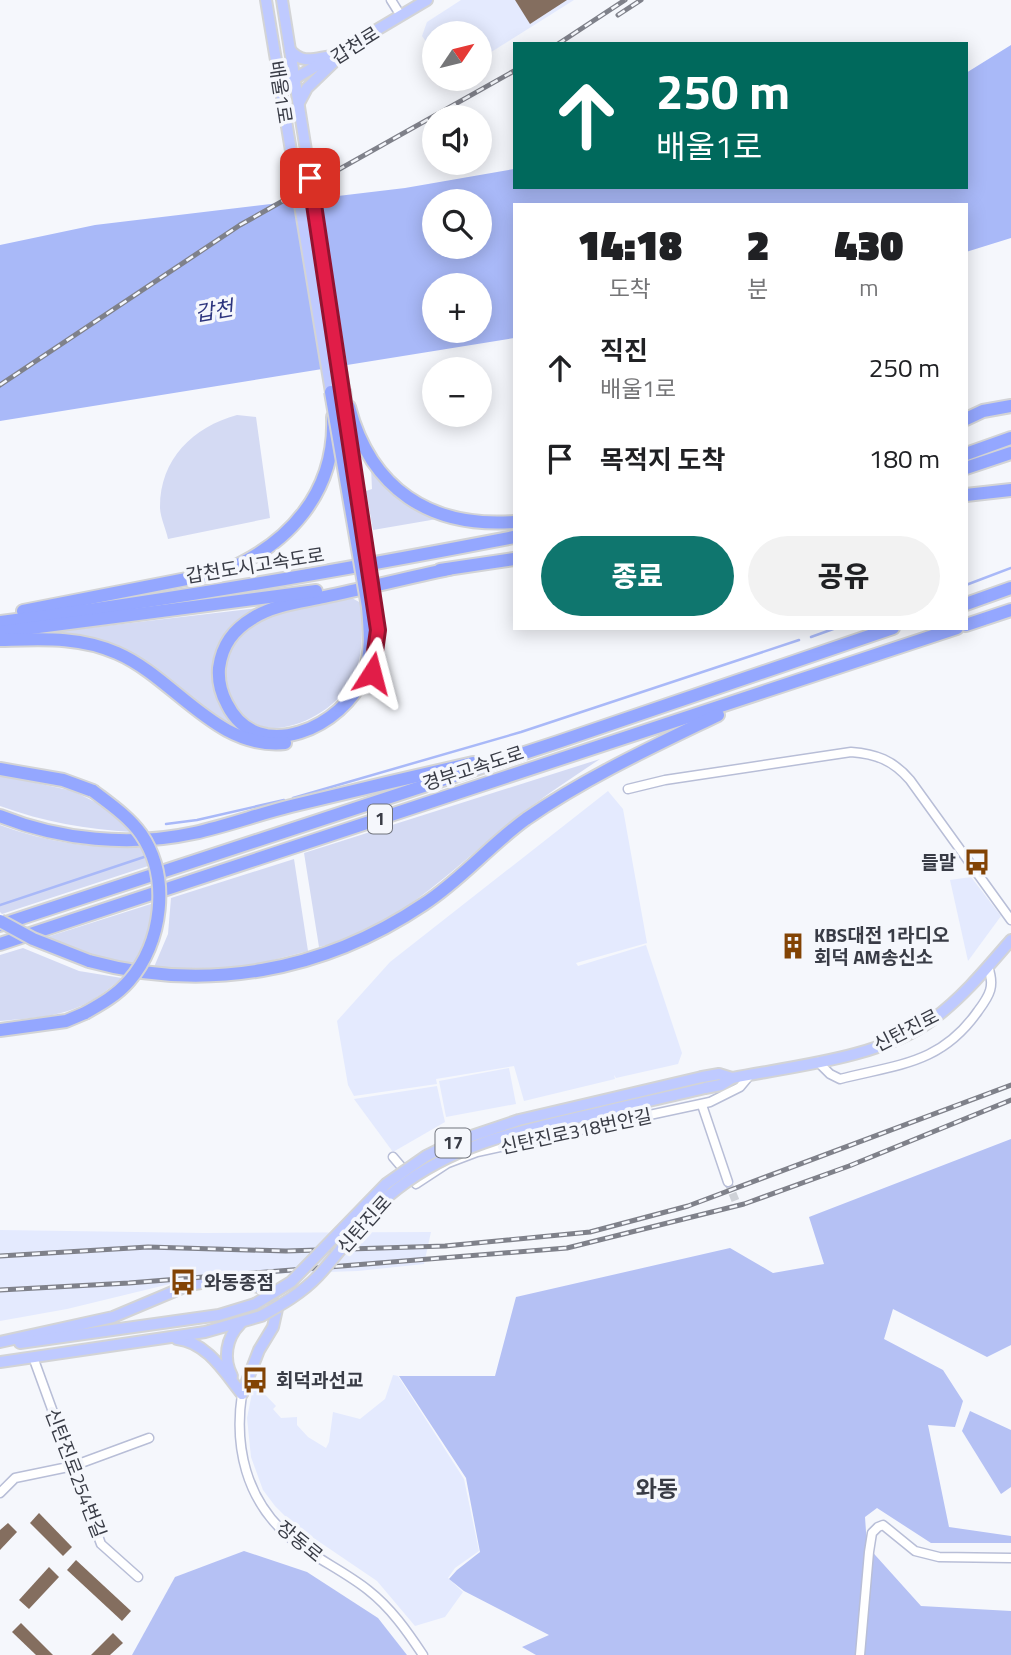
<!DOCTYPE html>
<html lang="ko">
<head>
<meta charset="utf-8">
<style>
	:root { --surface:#fff; --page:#f2f2f2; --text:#202124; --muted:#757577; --accent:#0f766e }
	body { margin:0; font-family:"Titillium Web","Noto Sans KR",sans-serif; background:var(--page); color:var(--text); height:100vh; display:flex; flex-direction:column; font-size:26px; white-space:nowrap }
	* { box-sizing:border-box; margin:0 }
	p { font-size:23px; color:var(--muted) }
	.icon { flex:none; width:38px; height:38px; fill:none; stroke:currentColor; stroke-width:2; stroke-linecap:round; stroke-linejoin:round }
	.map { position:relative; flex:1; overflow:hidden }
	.details { position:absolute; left:513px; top:203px; width:455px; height:427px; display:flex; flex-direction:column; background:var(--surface); border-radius:0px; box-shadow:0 4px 18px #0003 }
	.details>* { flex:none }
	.banner { position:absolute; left:513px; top:42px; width:455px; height:147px; border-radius:0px; box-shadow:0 4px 18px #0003; background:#00695c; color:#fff; overflow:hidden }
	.needle { width:46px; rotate:55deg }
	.controls { position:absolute; left:422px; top:21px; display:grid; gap:14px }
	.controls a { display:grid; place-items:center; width:70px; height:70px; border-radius:50%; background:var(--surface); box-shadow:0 4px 18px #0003; font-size:35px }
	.pin { position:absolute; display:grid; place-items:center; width:60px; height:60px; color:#fff; margin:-30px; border-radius:14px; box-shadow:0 4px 10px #0006 }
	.me { position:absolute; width:77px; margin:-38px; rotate:9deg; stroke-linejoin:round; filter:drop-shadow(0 0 5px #0008) }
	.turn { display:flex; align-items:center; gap:24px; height:147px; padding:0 28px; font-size:32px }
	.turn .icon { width:91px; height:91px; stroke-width:2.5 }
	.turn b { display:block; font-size:49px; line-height:60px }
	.eta { display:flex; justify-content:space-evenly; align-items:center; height:119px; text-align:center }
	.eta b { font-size:42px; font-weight:800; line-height:49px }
	.cta { display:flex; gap:14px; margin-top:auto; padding:14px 28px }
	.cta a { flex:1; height:80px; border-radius:42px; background:var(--accent); color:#fff; font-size:28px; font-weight:800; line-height:80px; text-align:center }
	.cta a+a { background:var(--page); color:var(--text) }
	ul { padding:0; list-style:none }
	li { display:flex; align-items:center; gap:21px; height:91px; padding:0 28px }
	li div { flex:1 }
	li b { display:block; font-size:26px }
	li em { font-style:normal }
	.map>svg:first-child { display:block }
	.built { fill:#e4eafe }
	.green { fill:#d4daf3 }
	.forest { fill:#b5c1f4 }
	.water { fill:#a9b9f8; fill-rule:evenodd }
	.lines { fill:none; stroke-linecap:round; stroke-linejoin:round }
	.stream { stroke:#a9b9f8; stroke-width:2.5 }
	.building { fill:#846e5f }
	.minor-tunnel { stroke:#cfd2d8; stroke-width:8; stroke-dasharray:8 4; stroke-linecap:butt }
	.minor-casing { stroke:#b8bed7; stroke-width:11 }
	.major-casing { stroke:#d3d4d6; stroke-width:14 }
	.highway-casing { stroke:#d3d4d6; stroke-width:16 }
	.minor { stroke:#fff; stroke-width:8 }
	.major { stroke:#bfcaff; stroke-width:10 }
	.highway { stroke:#94a7ff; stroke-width:12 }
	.rail-casing { stroke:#7f818a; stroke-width:5 }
	.rail { stroke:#f5f7fc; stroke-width:2.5; stroke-dasharray:8; stroke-linecap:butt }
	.major-bridge-casing { stroke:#d3d4d6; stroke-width:14; stroke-linecap:butt }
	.highway-bridge-casing { stroke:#d3d4d6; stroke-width:16; stroke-linecap:butt }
	.major-bridge { stroke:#bfcaff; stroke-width:10 }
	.highway-bridge { stroke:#94a7ff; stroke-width:12 }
	.route-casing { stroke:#92132f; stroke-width:18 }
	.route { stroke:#e11d48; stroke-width:12 }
	.labels { text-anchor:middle; stroke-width:7; stroke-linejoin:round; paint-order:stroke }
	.shield { fill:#f5f7fc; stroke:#71747d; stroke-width:2 }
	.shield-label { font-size:18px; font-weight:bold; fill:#393c46 }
	.street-label { font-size:19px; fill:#393c46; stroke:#f5f7fc }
	.poi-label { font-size:19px; font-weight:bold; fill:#393c46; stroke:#f5f7fc; text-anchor:start }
	.water-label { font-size:21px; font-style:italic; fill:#2d357e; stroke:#f5f7fc }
	.quarter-label { font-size:23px; font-weight:bold; fill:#393c46; stroke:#f5f7fc }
</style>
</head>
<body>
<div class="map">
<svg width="1011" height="1655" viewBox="0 0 1011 1655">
	<rect width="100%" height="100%" fill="#f5f7fc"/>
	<g class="built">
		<polygon points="461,0 574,0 480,59 480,33 434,33 434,53 422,36 427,22"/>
		<polygon points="608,791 623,809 647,943 576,963 578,966 646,945 682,1053 678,1064 616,1078 614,1075 615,1079 524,1101 514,1066 436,1079 437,1084 354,1096 348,1085 337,1021 390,962"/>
		<polygon points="971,877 1001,916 968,961 950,880"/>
		<polygon points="509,1068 516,1104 446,1117 439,1081"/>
		<polygon points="437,1086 445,1122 393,1152 354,1099"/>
		<polygon points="0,1230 204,1233 431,1232 424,1264 358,1271 237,1275 178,1282 67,1309 0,1321"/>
		<polygon points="393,1375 398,1376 464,1479 479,1551 455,1568 448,1578 463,1592 445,1617 415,1626 377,1581 293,1524 275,1506 263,1490 251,1457 247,1418 254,1383 276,1406 273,1409 281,1418 297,1417 297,1425 308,1437 326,1448 329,1442 333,1412 360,1419 385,1399"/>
	</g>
	<g class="green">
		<path d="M237 415 256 417 270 518 168 539C166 529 160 517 160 507 160 459 193 427 237 415Z"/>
		<polygon points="371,468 407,503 437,519 373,530 366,491 372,489"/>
		<path d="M350 597 361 603C362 626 364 654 354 676 341 704 307 726 277 728 252 730 224 706 221 681 221 676 223 669 224 665 226 652 233 636 244 628 274 607 315 604 350 597Z"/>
		<polygon points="267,607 227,638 220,693 254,736 229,725 193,700 146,661 95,639 54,632"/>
		<path d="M600 759C567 781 534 803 503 828 447 875 392 930 319 947L304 853Z"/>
		<path d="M0 775 73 791 105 807 132 832C86 829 44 822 0 806Z"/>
		<path d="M0 825C49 843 91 848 143 848L151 865 2 914 0 912Z"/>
		<polygon points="294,859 308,951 246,967 189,970 154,967 168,934 171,898"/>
		<polygon points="154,903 148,941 135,964 90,955 47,937"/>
		<path d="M23 948 79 971 122 978C78 1016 55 1016 0 1021V955Z"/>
	</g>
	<g class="forest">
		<polygon points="1011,1139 1011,1345 987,1357 893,1309 884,1339 943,1370 963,1401 955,1427 928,1425 949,1527 1011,1536 1011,1543 931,1543 877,1508 865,1517 867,1546 921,1606 1011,1611 1011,1655 536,1655 522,1647 549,1635 464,1591 449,1579 457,1570 480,1552 466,1478 399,1376 495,1376 516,1297 730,1248 773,1273 824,1264 809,1217"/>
		<polygon points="970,1411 1011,1430 1011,1487 1001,1494 962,1431"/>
		<polygon points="244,1551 307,1572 378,1618 407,1655 132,1655 175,1577"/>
	</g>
	<path class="water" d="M1011 45V238L966 252V205H514V338L0 421V245L95 225 405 188 514 169V187H966V73ZM434 201H480V247H434ZM434 285H480V331H434Z"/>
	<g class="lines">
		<g class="stream">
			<polyline points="966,585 1011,568"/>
			<polyline points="811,637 836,628"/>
			<polyline points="293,798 521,732 799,640"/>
			<polyline points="166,824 197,820 284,800"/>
			<polyline points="0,905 144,857"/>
		</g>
	</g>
	<g class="building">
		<polygon points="515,0 567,0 530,24"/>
		<polygon points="800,932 800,951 794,953 796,959 788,960 784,936"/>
		<polygon points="39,1513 72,1547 63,1556 30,1523"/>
		<polygon points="8,1523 17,1532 0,1550 0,1530"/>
		<polygon points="76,1560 131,1611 122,1621 67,1570"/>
		<polygon points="49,1567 59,1577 29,1609 19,1600"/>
		<polygon points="21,1623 53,1655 36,1655 12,1632"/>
		<polygon points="113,1633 123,1643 110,1655 91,1655"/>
	</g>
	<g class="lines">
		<polyline class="minor-tunnel" points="728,1182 736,1202"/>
		<g class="minor-casing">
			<g id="minor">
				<polyline points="391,0 401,16"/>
				<path d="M628 789 665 780 851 752C876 754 893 760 910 780L1011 920"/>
				<path d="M818 1062 830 1074 840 1079C899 1064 941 1064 978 1011 990 995 995 986 988 967"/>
				<polyline points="702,1105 728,1182"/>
				<polyline points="393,1157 416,1184 448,1163 477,1152 710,1102 740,1087 750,1075"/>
				<polyline points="33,1357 101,1544 138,1577"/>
				<path d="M242 1394C234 1447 246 1499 288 1536 312 1557 343 1570 368 1590 391 1608 407 1631 423 1655"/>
				<polyline points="0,1493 15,1478 73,1466 149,1438"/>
				<polyline points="860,1655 869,1552 872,1533 878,1527 883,1525 915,1551 939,1557 1011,1558"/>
			</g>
		</g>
		<g class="major-casing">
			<g id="major">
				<polyline points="266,0 331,392"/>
				<polyline points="282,0 344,389"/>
				<path d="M290 50C303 65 315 58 332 56"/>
				<polyline points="289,82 427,0"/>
				<polyline points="299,103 307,88 333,63"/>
				<polyline points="702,1077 719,1074 732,1078"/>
				<path d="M705 1088 721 1085 732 1078C794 1066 880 1058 932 1020 962 998 986 969 1011 940"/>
				<path d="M177 1339C207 1342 225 1373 242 1394"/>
				<polyline points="0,1342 113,1317 189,1285 230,1278 261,1288 270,1296 277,1309 273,1327 259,1350 242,1394"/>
				<polyline points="20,1343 219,1315 255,1304"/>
				<polyline points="0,1362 205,1332 261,1316"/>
				<path d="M232 1376C223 1359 226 1338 240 1324"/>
			</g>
		</g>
		<g class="highway-casing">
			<g id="highway">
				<path d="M349 407C371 489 430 528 514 522"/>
				<polyline points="966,419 983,411 1011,406"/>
				<polyline points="966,454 1011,438"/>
				<polyline points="966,468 1011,453"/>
				<polyline points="966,495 1011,490"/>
				<polyline points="440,570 514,559"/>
				<polyline points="966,604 1011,588"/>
				<path d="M368 607C370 630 372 653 364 675 345 726 258 767 227 704 221 693 218 681 219 668 222 645 233 630 253 618 273 605 301 602 324 597 366 588 407 578 449 569"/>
				<path d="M23 611 222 572C289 545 336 492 333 417"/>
				<path d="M0 622C173 600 343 570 514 537"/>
				<polyline points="966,625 1011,610"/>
				<polyline points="0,632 316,591"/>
				<path d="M0 640C41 639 79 636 117 653 175 678 216 750 285 743"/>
				<polyline points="0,769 63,780 93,791"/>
				<path d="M0 816C60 840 130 847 194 833 226 826 259 814 291 806 352 791 412 777 473 763"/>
				<polyline points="0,925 558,742 893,628"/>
				<polyline points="0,944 957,628"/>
				<path d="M89 961C205 993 323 972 424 904 461 880 490 845 526 819 587 777 652 747 718 715"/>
				<polyline points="0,1030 66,1021 85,1013"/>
			</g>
		</g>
		<use href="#minor" class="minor"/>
		<use href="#major" class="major"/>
		<use href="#highway" class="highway"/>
		<g class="rail-casing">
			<g id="rail">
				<polyline points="618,15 641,0"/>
				<polyline points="558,44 625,0"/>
				<polyline points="0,385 240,225 514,71"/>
				<polyline points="0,1256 148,1247 286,1251 445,1246 590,1232 688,1206 1011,1085"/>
				<polyline points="0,1290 129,1283 567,1248 744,1204 849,1166 1011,1100"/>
			</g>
		</g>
		<use href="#rail" class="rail"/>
		<g class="major-bridge-casing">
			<g id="major-bridge">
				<polyline points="255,1304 291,1282 386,1184 426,1156 454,1142 519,1120 702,1077"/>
				<path d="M261 1316C281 1305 302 1293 318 1276 345 1247 366 1213 397 1189 452 1146 514 1132 580 1117 621 1107 663 1098 705 1088"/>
			</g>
		</g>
		<g class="highway-bridge-casing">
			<g id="highway-bridge">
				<polyline points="344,389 348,441"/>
				<polyline points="331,392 368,607"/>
				<polyline points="0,921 33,939 89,961"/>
				<path d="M85 1013C101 1004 117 995 129 981 162 943 171 878 141 834 129 817 110 804 93 791"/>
			</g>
		</g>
		<use href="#major-bridge" class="major-bridge"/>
		<use href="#highway-bridge" class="highway-bridge"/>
	</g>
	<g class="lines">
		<g class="route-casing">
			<polyline id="route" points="310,178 378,630 372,673"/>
		</g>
		<use href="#route" class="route"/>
	</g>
	<defs>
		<g id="bus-bare" transform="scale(2.1)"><path d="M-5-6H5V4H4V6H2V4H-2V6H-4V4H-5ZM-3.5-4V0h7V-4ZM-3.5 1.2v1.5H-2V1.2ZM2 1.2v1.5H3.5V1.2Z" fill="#824304" stroke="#f5f7fc" stroke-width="2.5" paint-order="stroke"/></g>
		<g id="building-bare" transform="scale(2.1)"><path d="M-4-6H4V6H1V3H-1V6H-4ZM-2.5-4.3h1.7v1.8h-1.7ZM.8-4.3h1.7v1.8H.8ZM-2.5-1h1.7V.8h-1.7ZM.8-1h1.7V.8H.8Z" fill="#824304" stroke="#f5f7fc" stroke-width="2.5" paint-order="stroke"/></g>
	</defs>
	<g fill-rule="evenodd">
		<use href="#bus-bare" x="977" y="862"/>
		<use href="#building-bare" x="793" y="946"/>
		<use href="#bus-bare" x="183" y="1282"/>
		<use href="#bus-bare" x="255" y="1380"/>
	</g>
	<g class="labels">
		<g class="shield">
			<rect x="368" y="804.5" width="24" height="29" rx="5"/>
			<rect x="435.5" y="1128.5" width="35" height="29" rx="5"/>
		</g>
		<g class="shield-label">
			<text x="380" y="825">1</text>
			<text x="453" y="1149">17</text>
		</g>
		<g class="street-label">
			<text transform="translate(355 45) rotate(-32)" y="7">갑천로</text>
			<text transform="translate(281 92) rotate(81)" y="7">배울1로</text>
			<text transform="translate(255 565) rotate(-9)" y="7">갑천도시고속도로</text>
			<text transform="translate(473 768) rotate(-18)" y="7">경부고속도로</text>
			<text transform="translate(906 1030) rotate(-27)" y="7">신탄진로</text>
			<text transform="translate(576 1131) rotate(-12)" y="7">신탄진로318번안길</text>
			<text transform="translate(364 1224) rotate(-48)" y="7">신탄진로</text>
			<text transform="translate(76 1473) rotate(69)" y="7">신탄진로254번길</text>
			<text transform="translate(300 1541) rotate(39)" y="7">장동로</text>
		</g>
		<g class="poi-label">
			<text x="956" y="869" text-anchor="end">들말</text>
			<text x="814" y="942">KBS대전 1라디오<tspan x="814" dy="22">회덕 AM송신소</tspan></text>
			<text x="204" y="1289">와동종점</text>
			<text x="276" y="1387">회덕과선교</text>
		</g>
		<g class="water-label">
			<text transform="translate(214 311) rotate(-10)" y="7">갑천</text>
		</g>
		<g class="quarter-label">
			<text x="657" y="1497">와동</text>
		</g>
	</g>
</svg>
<div class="controls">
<a><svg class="needle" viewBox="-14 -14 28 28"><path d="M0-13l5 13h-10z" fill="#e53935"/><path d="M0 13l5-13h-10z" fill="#757577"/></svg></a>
<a><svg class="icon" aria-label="sound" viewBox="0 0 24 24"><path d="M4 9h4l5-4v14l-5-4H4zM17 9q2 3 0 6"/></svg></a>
<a><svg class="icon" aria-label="search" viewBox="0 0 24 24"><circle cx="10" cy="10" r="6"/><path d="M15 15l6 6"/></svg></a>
<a>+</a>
<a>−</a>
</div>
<div class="pin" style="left:310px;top:178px;background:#d93025"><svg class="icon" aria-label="arrive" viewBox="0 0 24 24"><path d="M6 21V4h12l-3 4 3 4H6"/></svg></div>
<svg class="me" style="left:372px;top:673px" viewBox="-20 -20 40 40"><path d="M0-17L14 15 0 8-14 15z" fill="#e11d48" stroke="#fff" stroke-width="4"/></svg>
<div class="banner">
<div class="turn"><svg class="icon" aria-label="ahead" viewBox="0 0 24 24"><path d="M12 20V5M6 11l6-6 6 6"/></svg><div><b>250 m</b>배울1로</div></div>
</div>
<section class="details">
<div class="eta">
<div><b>14:18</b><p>도착</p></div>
<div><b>2</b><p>분</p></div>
<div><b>430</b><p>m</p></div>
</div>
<ul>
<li><svg class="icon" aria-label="ahead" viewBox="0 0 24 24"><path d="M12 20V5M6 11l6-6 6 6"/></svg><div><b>직진</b><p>배울1로</p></div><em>250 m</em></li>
<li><svg class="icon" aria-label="arrive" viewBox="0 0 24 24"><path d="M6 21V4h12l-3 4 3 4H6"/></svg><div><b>목적지 도착</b></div><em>180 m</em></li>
</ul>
<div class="cta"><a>종료</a><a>공유</a></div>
</section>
</div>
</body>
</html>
